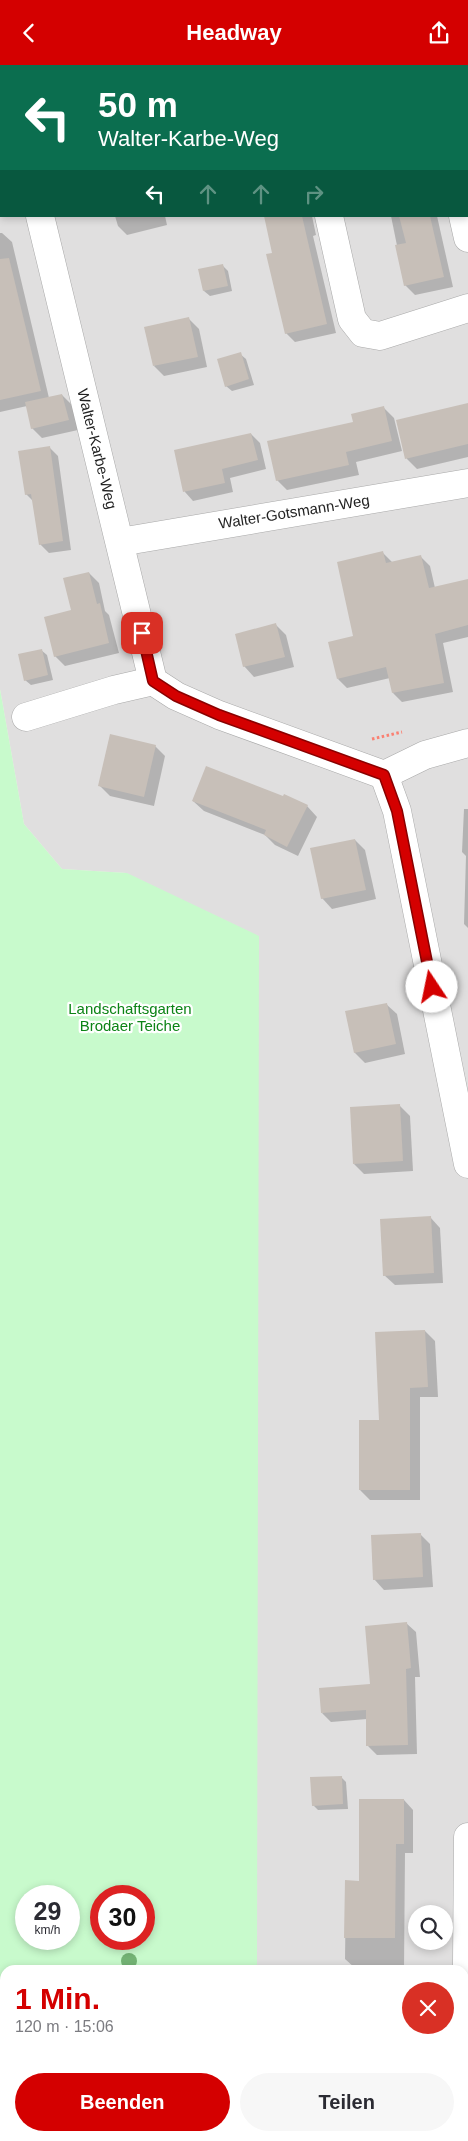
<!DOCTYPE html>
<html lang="de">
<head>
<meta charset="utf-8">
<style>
	:root { --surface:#fff; --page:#f7f7f7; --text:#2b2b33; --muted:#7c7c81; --accent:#d40000 }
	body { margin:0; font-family:Arial,sans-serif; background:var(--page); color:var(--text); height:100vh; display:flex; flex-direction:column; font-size:19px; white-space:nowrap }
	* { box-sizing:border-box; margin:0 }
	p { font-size:16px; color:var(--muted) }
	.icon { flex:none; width:28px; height:28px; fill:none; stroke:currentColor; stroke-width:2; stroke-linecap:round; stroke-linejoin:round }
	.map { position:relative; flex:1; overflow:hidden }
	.sheet { position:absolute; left:0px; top:1900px; width:469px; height:176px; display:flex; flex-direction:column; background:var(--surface); border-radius:15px 15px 0 0; box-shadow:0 2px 8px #0003 }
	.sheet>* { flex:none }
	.banner { position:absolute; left:0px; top:0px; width:469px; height:152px; box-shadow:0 2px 8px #0003; background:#0b6e4f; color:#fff; overflow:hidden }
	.fabs { position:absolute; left:408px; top:1840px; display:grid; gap:10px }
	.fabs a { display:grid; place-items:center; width:45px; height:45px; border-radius:50%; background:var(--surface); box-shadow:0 2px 8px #0003; font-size:25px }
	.speed { position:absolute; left:15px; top:1820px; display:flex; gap:10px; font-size:25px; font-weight:700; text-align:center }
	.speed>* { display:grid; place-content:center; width:65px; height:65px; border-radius:50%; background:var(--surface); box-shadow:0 2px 8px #0003; line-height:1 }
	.speed small { font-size:12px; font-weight:400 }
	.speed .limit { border:8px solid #d22; background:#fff; color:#111 }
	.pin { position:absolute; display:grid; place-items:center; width:42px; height:42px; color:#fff; margin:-21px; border-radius:10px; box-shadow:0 2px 8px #0006 }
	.me { position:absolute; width:55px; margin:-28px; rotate:349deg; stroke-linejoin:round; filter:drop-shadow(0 0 4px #0008) }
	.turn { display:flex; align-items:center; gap:18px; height:105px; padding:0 15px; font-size:22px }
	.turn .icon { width:65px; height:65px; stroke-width:2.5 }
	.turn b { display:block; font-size:35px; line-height:42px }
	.lanes { display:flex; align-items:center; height:48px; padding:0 15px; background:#0003; justify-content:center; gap:25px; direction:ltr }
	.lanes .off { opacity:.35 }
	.round { display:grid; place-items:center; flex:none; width:52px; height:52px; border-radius:26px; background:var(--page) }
	.head { display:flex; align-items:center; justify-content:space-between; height:85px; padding:0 15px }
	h1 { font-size:30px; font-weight:700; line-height:38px; color:var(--accent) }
	.button { display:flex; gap:10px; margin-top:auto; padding:10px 15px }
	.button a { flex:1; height:58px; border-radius:30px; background:var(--accent); color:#fff; font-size:20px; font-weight:700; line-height:58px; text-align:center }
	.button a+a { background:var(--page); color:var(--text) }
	header { display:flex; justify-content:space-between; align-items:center; height:65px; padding:0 15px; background:var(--accent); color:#fff; font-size:22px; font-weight:700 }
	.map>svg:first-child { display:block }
	.residential { fill:#e0dfdf; fill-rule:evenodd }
	.grass { fill:#cdebb0 }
	.park { fill:#c8facc; fill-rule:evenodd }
	.shadow { fill:#0003 }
	.building { fill:#c7bfb8 }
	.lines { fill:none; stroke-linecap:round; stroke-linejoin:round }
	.minor-casing { stroke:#a9a9a9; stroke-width:29 }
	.path { stroke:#fa8072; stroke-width:3; stroke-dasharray:2.5 2.5; stroke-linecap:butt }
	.minor { stroke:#fff; stroke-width:28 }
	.tree { fill:#74b475 }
	.route-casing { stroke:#8a0000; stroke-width:12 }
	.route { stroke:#d40000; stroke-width:9 }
	.labels { text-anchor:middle; stroke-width:4.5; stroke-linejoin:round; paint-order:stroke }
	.street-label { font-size:15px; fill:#222; stroke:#fff }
	.park-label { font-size:15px; fill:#0c8416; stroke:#fff }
</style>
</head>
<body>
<header><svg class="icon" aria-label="back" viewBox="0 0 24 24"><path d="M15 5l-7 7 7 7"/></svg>Headway<svg class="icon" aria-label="share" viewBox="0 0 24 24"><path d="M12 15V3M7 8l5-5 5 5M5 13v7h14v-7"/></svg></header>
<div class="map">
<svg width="468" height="2076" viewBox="0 0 468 2076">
	<rect width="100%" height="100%" fill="#f2efe9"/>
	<path class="residential" d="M0 0 437 1H1V151H468V129V2076H266V2071H464V1905H257L127 808 62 804 24 759 0 624ZM416 1849H444V1876H416Z"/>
	<polygon class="grass" points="436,0 468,0 468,131 468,1"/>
	<path class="park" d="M0 624 24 759 62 804 127 808 259 871 257 1905H5V2071H266V2076H0ZM26 1831H69V1874H26ZM101 1831H144V1874H101Z"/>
	<g class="shadow">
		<rect x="233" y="0" width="46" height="1"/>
		<rect x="353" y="0" width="51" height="1"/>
		<polygon points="115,151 165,151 167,160 127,170 118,161"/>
		<polygon points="265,151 312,151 316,170 313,171 336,268 295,277 286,268 274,189"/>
		<polygon points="391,151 437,151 453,222 415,230 405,220"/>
		<polygon points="0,168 2,168 12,177 49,333 62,330 72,340 78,365 42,373 32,363 27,341 0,347"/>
		<polygon points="222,200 228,206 232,226 210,231 204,226 200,205"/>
		<polygon points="189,254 199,264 207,302 164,311 154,301"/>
		<polygon points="240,289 246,294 254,320 232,326 226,321"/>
		<polygon points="468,339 468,392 417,404 407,394 398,356"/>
		<polygon points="384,343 394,353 402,386 356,397 359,410 287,425 277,415 354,358"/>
		<polygon points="251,369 260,378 266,404 230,413 233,427 193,436 185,427 176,386"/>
		<polygon points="49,382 58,391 71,485 49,488 40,479 34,437 26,429"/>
		<polygon points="383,488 393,498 420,491 430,501 435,523 468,515 468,572 443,578 453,627 402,637 393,628 390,613 347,623 338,614 355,572"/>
		<polygon points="89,508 99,518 105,546 109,550 119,588 65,601 55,591"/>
		<polygon points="276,560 286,570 294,602 254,612 244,601"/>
		<polygon points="41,585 47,590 53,615 31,620 25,615"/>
		<polygon points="155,681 165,691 154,741 110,731 100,721"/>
		<polygon points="284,733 307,741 317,752 298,791 275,780 265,770 204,746 193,736"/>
		<polygon points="464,744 468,744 468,863 464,859 466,791 462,787"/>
		<polygon points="355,775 365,785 376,834 332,844 322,833"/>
		<polygon points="386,939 397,949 405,989 365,998 355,988 347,947"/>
		<polygon points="400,1041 410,1051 413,1106 364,1109 354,1099"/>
		<polygon points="430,1152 440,1163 443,1218 395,1220 384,1210"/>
		<polygon points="425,1266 435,1276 438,1332 420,1332 420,1435 370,1435 360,1425 381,1356"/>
		<polygon points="420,1469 430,1479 433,1522 384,1525 374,1514"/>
		<polygon points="406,1558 416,1567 420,1612 415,1612 417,1689 377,1690 368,1681 367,1654 331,1657 322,1648 371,1620"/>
		<polygon points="341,1712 346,1717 348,1744 318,1745 313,1740"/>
		<polygon points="404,1735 413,1745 413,1788 405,1788 404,1905 355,1903 345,1894 346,1817 361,1817"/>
		<rect x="360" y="2071" width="51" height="5"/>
	</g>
	<g class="building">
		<polygon points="264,151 302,151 327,259 285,269 266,189 272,188"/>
		<polygon points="399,151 430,151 444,212 404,221 395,180 406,178"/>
		<polygon points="9,193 41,326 0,335 0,194"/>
		<polygon points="223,199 228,221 203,226 198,204"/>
		<polygon points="189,252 198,292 153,301 144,262"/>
		<polygon points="241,287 249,314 225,322 217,294"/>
		<polygon points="62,329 69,355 31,364 25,337"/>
		<polygon points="468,338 468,379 405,394 396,355"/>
		<polygon points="384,341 392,376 346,387 349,400 276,416 267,376 353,357 351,349"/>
		<polygon points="251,368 258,395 222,404 225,418 183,427 174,385"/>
		<polygon points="50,381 63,476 39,480 31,429 25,430 18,386"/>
		<polygon points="383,486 386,498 421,490 429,523 468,514 468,560 435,569 444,618 392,628 386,602 337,614 328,577 353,571 337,497"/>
		<polygon points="89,507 97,539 100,538 109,578 54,592 44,552 71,545 63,513"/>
		<polygon points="276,558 285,592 243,602 235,569"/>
		<polygon points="42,584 48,610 24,616 18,589"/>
		<polygon points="110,669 156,680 144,732 98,721"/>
		<polygon points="206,701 283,731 284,729 308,740 287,782 264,770 266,765 192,736"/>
		<polygon points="355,774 366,825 321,834 310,783"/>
		<polygon points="387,938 396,979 354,988 345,946"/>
		<polygon points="400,1039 403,1096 353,1099 350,1042"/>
		<polygon points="431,1151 434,1208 383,1211 380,1154"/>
		<polygon points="425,1265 428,1322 410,1323 410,1425 359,1425 359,1355 379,1355 375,1267"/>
		<polygon points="421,1468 423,1512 373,1515 371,1470"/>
		<polygon points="407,1557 411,1603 406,1604 408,1680 366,1681 366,1645 321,1648 319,1623 370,1619 365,1561"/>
		<polygon points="342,1711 343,1739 312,1741 310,1712"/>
		<polygon points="359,1734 404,1734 404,1779 396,1779 395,1873 344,1873 345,1815 359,1816"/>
	</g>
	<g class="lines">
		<g class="minor-casing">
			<g id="minor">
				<polyline points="3,0 4,1"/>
				<polyline points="295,0 296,1"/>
				<polyline points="427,0 427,1"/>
				<polyline points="40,151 153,616 176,631 219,650 384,710"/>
				<polyline points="329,151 352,254 363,268 380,271 468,243"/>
				<polyline points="463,151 468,173"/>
				<polyline points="120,477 468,418"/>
				<polyline points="26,652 114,625 153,616"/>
				<polyline points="384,710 397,746 468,1099"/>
				<polyline points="384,710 425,690 468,678"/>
				<polyline points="464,2038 466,2024 468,1772"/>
				<polyline points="458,2076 459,2071"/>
			</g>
		</g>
		<polyline class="path" points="372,674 402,667"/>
		<use href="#minor" class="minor"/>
	</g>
	<circle class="tree" cx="129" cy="1896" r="8"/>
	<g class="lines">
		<g class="route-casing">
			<polyline id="route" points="142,568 153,616 176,631 219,650 384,710 397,746 432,922"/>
		</g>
		<use href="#route" class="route"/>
	</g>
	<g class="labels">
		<g class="street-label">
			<text transform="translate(97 384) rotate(76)" y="5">Walter-Karbe-Weg</text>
			<text transform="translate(294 447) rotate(-9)" y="5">Walter-Gotsmann-Weg</text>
		</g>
		<g class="park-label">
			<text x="130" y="949">Landschaftsgarten<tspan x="130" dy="17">Brodaer Teiche</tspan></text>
		</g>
	</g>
</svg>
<div class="fabs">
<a><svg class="icon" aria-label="search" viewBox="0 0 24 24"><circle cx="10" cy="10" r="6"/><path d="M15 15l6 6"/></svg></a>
</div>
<div class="speed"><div>29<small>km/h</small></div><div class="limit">30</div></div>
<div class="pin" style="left:142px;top:568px;background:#d93025"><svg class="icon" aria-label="arrive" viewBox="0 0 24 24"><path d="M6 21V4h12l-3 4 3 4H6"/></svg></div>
<svg class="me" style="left:432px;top:922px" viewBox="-20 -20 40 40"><circle r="19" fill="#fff"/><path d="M0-13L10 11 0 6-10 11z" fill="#d40000"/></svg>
<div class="banner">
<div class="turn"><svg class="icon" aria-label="left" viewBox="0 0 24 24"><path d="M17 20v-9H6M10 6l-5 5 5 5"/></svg><div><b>50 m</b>Walter-Karbe-Weg</div></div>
<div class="lanes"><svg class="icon" aria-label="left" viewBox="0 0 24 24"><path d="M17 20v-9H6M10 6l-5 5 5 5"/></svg><svg class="icon off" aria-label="ahead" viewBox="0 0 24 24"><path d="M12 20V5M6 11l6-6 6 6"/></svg><svg class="icon off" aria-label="ahead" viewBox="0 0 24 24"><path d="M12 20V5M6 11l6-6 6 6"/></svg><svg class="icon off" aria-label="right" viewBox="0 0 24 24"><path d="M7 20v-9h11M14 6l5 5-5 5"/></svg></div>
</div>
<section class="sheet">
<div class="head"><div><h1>1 Min.</h1><p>120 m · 15:06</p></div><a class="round" style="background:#d93025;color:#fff"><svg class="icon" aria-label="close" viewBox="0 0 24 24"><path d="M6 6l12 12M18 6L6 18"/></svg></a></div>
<div class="button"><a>Beenden</a><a>Teilen</a></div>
</section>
</div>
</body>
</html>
